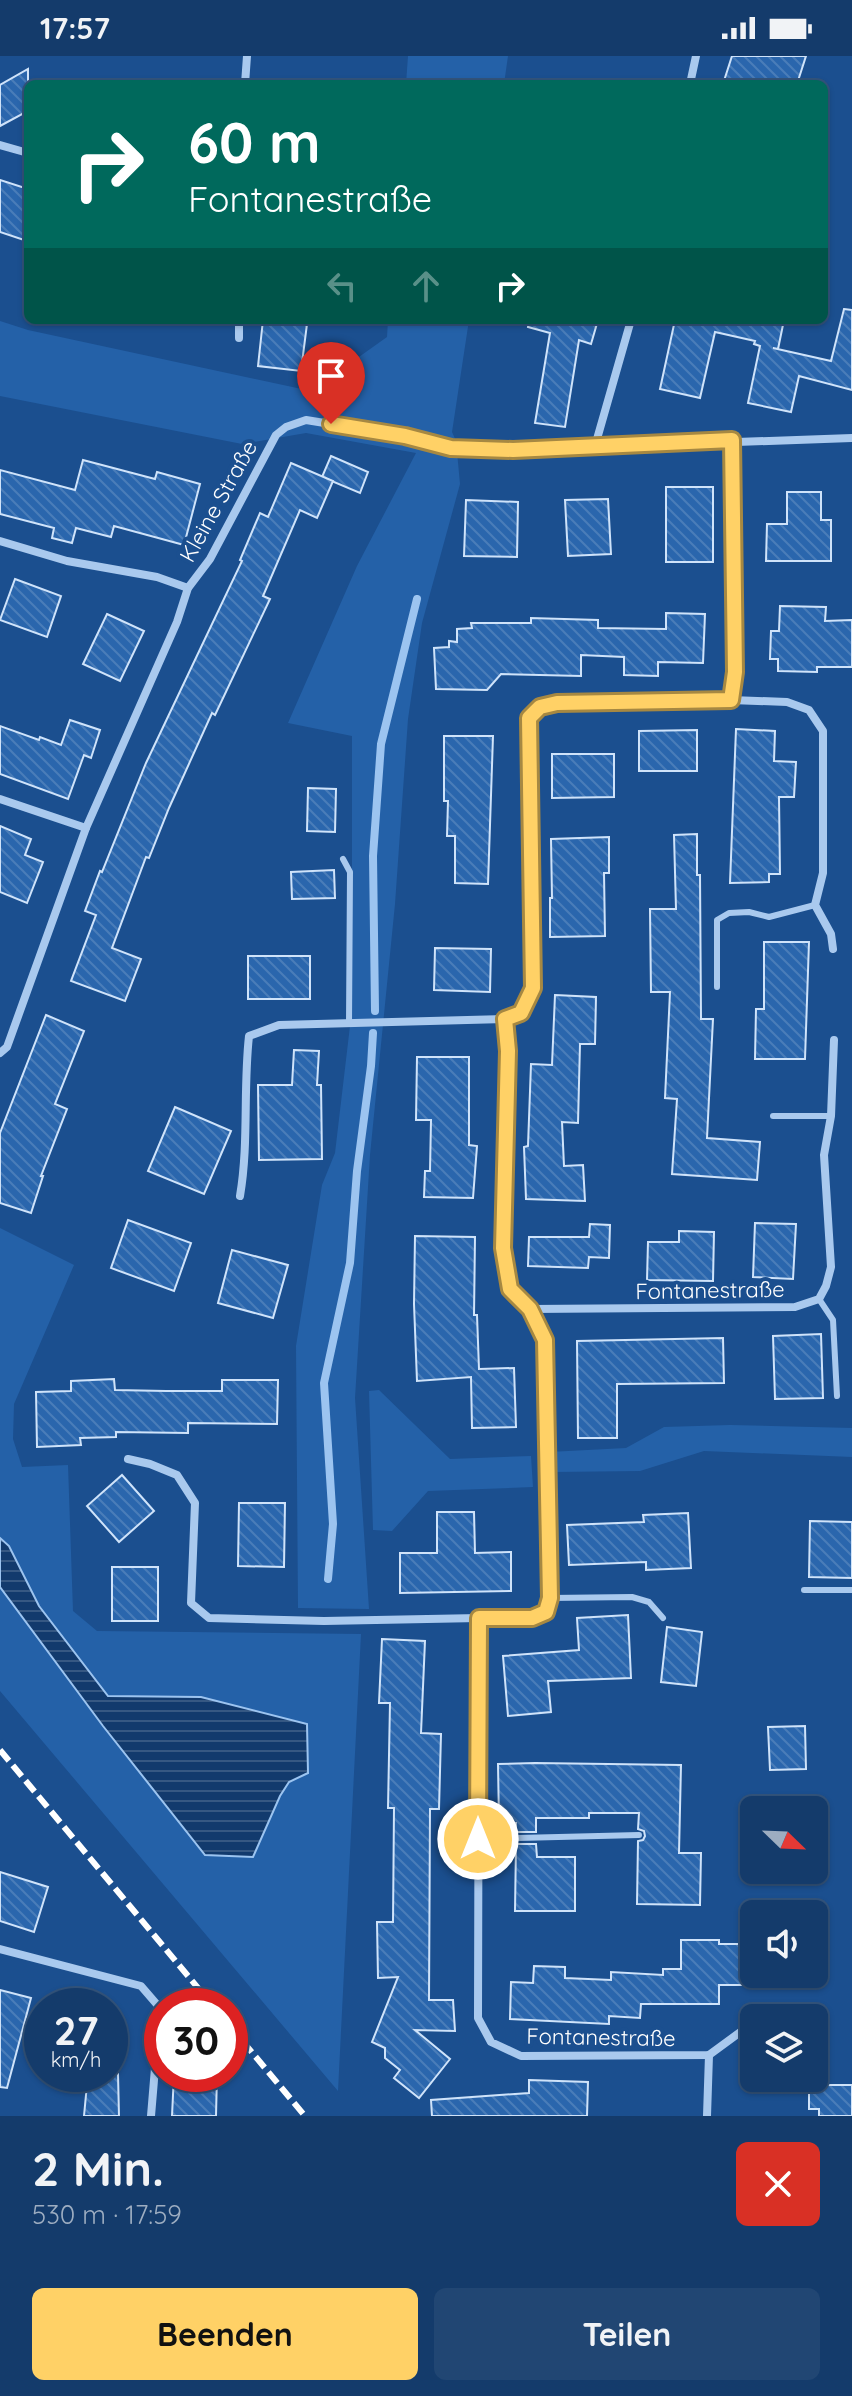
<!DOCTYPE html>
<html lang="de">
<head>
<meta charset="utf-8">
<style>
	:root { --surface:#143b6b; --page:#214673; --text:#f1f3f6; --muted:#9dadc1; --line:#33557e; --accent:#ffd166 }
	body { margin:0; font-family:Quicksand,sans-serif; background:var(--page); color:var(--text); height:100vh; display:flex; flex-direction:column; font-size:30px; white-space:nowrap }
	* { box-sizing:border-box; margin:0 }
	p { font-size:26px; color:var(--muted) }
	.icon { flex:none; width:44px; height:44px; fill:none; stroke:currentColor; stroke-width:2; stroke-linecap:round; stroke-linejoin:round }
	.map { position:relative; height:2060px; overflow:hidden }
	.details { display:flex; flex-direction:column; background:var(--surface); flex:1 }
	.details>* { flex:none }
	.hud { position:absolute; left:24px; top:24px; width:804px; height:244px; border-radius:12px; box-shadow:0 2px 6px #0004,0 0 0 2px var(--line); background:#00695c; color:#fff; overflow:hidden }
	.needle { width:52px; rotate:113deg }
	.buttons { position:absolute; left:740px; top:1740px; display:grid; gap:16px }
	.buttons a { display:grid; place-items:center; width:88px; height:88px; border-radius:12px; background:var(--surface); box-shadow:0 2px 6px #0004,0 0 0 2px var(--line); font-size:40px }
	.speed { position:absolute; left:24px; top:1932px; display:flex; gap:16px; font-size:40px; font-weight:700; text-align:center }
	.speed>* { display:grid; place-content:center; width:104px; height:104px; border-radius:50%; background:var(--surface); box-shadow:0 2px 6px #0004,0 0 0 2px var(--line); line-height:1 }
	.speed small { font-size:20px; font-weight:400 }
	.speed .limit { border:12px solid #d22; background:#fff; color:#111 }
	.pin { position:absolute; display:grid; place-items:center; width:68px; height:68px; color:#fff; margin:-82px -34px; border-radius:50% 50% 50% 0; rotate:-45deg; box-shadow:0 0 8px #0007 }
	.pin .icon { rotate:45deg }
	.me { position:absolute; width:88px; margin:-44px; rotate:0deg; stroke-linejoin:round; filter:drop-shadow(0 0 6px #0008) }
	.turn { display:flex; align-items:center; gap:28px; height:168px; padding:0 32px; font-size:36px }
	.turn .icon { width:104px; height:104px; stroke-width:2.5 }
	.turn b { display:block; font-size:56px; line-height:68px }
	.lanes { display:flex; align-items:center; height:76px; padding:0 32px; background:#0003; justify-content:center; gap:40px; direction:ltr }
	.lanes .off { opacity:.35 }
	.round { display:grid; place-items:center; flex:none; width:84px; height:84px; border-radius:12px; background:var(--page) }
	.head { display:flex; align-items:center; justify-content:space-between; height:136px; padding:0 32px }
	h1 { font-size:48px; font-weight:700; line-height:60px }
	.button { display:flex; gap:16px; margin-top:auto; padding:16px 32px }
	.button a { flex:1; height:92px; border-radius:12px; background:var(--accent); color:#111; font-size:32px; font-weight:700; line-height:92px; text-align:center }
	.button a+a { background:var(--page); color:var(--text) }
	.status { display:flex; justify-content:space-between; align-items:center; height:56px; padding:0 40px; background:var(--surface); direction:ltr }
	.status svg { height:22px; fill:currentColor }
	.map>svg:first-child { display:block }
	.green { fill:#2461a8 }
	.water { fill:url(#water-rules); stroke:#9cc4f0; stroke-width:2 }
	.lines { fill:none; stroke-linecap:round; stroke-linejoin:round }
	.stream { stroke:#9cc4f0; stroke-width:8 }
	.building { fill:url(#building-back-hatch); stroke:#cfe3fa; stroke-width:2 }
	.lane { stroke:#a9c9ee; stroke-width:6 }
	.street { stroke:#a9c9ee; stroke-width:8 }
	.rail { stroke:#fff; stroke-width:6; stroke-dasharray:14 6; stroke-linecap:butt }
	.route-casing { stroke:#a68842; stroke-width:20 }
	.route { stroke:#ffd166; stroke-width:14 }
	.labels { text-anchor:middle; stroke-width:8; stroke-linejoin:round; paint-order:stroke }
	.street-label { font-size:22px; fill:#fff; stroke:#1b4f8f }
</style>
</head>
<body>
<div class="status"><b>17:57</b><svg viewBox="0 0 49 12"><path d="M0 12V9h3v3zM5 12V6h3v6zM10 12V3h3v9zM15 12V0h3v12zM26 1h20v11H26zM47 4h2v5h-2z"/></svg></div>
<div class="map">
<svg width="852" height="2060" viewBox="0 0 852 2060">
	<defs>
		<pattern id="water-rules" width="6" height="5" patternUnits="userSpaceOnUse" patternTransform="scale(2)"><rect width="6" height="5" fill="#123a6d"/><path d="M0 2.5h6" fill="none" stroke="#365883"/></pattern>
		<pattern id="building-back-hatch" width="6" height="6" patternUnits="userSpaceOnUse" patternTransform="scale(2)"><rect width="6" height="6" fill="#2a66ad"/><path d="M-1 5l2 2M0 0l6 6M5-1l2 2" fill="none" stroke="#4a7db9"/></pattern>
	</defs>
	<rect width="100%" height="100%" fill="#1b4f8f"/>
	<g class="green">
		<polygon points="408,0 508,0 504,28 406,28"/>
		<polygon points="388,264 469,264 452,376 456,385 460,428 422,567 408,663 395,848 370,1099 355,1342 369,1553 298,1552 296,1290 322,1129 335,1097 352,953 352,680 288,667 357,510 416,397 306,377 242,388 0,340 0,265 28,274 311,335 387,281"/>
		<polygon points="0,1172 74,1209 14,1348 13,1383 22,1411 68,1409 73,1555 97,1575 361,1578 338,2035 0,1635"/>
		<polygon points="379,1334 450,1403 531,1400 533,1431 428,1435 392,1475 373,1474 369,1335"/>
		<polygon points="730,1369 852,1372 852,1401 704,1395 640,1415 552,1416 549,1396 626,1392 664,1371"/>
	</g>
	<polygon class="water" points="0,1482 9,1490 39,1550 108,1640 201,1641 307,1668 308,1717 289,1726 280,1740 253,1801 205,1799 103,1670 0,1531"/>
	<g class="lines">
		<g class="stream">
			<polyline points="375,955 373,800 381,688 417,543"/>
			<polyline points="328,1523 333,1468 324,1327 350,1207 357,1115 371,1010 373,977"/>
		</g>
	</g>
	<g class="building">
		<polygon points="732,0 806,0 797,28 723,28"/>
		<polygon points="28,13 28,55 0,70 0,29"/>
		<polygon points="0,124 28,133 28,171 24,184 0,176"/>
		<polygon points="844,253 852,254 852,334 799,320 791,356 748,347 760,290 754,288 755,285 715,276 700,342 660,333 675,264 784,264 778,293 773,292 831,305"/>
		<polygon points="263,264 303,264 302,268 307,268 301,315 258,310"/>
		<polygon points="529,264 598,264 591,288 579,284 565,371 535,367 550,277 528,271"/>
		<polygon points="331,400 368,416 360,437 322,421"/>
		<polygon points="83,404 155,423 157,416 200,428 184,489 114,470 111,481 76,472 72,487 52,482 54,472 0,458 0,414 75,434"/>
		<polygon points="291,407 333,425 317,462 300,454 263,540 270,543 215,659 212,657 169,752 149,802 146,801 112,892 141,903 125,945 71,925 96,859 85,855 100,815 102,816 146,707 242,505 240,504 260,457 268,461"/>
		<rect x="666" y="431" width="47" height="75"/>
		<polygon points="787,436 821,436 821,464 831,464 831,505 766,505 767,468 787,468"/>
		<polygon points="608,443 611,498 568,500 565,444"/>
		<polygon points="466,444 518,446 517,501 464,500"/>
		<polygon points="15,523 61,540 47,581 0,564"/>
		<polygon points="780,550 826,551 825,565 852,564 852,611 817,611 817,616 778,615 778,603 770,603 771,575 779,575"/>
		<polygon points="666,557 705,558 703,607 658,606 658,620 624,619 624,601 581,599 581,620 501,618 487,634 436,633 434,592 449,591 449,585 457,586 457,573 472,572 471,567 531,567 531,562 598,564 598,572 666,573"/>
		<polygon points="107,558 144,575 120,625 83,608"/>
		<polygon points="70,664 100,674 91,702 84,699 68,743 0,718 0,670 39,684 40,681 61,689"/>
		<polygon points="736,673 775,675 774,705 796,706 794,741 779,741 780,818 769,818 769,826 730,827"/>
		<polygon points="697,674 697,715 639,715 639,675"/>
		<polygon points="444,680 493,680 488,828 455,827 455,780 447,780 448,745 444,745"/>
		<polygon points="552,698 614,698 614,741 552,742"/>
		<polygon points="308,732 336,733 335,776 307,775"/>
		<polygon points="0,770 31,783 25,799 43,806 27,847 0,836"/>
		<polygon points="697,778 697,819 700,819 701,963 713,963 707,1082 760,1086 757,1124 672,1118 677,1043 665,1042 670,936 651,936 650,853 676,853 674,779"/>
		<polygon points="609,781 609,817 604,817 605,880 550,881 550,842 552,842 551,783"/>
		<polygon points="334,814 335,842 292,843 291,816"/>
		<polygon points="764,886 809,886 805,1003 755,1003 756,953 764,953"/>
		<polygon points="435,892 491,893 490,936 434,934"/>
		<rect x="248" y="900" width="62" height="43"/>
		<polygon points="555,939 596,941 595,988 580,988 578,1067 562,1066 564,1110 583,1109 585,1145 526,1143 524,1091 528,1090 531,1008 552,1009"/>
		<polygon points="46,959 84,975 55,1048 67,1053 41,1120 43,1120 31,1157 0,1147 0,1077"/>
		<polygon points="294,994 319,995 317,1029 321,1029 322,1103 259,1104 258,1029 292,1029"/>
		<polygon points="417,1001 469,1001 469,1089 477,1090 473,1142 424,1141 425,1115 430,1115 431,1064 416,1064"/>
		<polygon points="175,1051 231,1075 204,1138 148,1115"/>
		<polygon points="128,1164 191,1187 174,1235 111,1212"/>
		<polygon points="755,1167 796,1168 793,1223 753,1221"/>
		<polygon points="590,1168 610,1169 609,1202 589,1201 588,1212 528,1210 529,1181 589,1181"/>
		<polygon points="679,1175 714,1176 713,1225 647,1224 648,1186 679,1186"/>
		<polygon points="415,1180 475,1181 474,1259 477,1259 479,1313 514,1312 516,1371 472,1372 471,1321 417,1325 414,1248"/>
		<polygon points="232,1194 288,1209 273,1262 218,1247"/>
		<polygon points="821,1278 823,1342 775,1343 773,1280"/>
		<polygon points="723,1282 724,1327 617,1328 617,1382 578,1382 577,1285"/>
		<polygon points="114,1323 115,1334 166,1335 222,1335 222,1324 278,1324 277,1368 188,1367 188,1377 116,1376 116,1381 80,1382 81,1389 37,1391 36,1336 71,1335 71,1325"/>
		<polygon points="122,1419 154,1455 119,1486 87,1450"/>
		<polygon points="239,1447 285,1447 284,1511 238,1510"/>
		<polygon points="437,1456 474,1456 475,1497 511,1496 511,1535 400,1537 400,1497 437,1497"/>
		<polygon points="688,1457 691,1512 646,1514 646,1506 569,1509 567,1469 644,1466 643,1459"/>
		<polygon points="810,1465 852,1466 852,1522 809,1521"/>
		<rect x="112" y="1511" width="46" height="54"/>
		<polygon points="628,1559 631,1622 548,1625 551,1656 508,1660 503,1600 579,1594 577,1562"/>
		<polygon points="667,1571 702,1576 696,1630 661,1626"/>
		<polygon points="382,1583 425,1585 421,1677 441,1678 439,1753 430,1753 429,1944 453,1944 455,1975 415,1974 450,2003 419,2042 394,2022 400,2014 385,2002 385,1992 372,1986 398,1921 378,1922 377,1866 393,1866 394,1752 388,1752 390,1647 379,1647"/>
		<polygon points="805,1670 806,1713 770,1714 768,1671"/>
		<polygon points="535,1707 681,1709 679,1797 701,1797 700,1849 637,1848 638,1785 643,1784 645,1780 644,1775 638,1773 639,1757 589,1757 589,1762 536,1762 536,1776 516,1776 516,1767 499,1767 498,1708"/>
		<polygon points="516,1788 536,1788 537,1801 575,1801 575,1855 515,1855"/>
		<polygon points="0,1816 48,1831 34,1876 0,1865"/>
		<polygon points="681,1884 719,1884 719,1888 754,1888 754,1929 719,1929 719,1948 641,1948 640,1962 609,1960 609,1968 510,1963 511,1926 533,1927 534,1910 565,1911 565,1922 611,1924 611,1916 663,1919 663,1913 681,1913"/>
		<polygon points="0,1934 31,1942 7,2032 0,2031"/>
		<polygon points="88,2018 118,2018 119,2060 84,2060"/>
		<polygon points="174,2018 217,2018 216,2060 172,2060"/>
		<polygon points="529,2024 588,2026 587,2060 432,2060 431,2044 529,2037"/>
		<polygon points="809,2029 852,2029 852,2060 819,2060 819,2053 809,2053"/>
	</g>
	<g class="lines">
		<g class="lane">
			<polyline points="343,803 350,816 349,967"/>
			<polyline points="717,931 717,864 729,857 749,856 769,861 815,849"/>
			<polyline points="773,1060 831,1060"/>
			<polyline points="819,1243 833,1264 837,1340"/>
			<polyline points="804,1534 852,1534"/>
			<polyline points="550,1542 632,1541 649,1546 663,1562"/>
			<polyline points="478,1783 639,1779"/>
		</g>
		<g class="street">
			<polyline points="245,28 247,0"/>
			<polyline points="690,28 696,0"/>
			<polyline points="0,89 28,97"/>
			<polyline points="239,264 239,282"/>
			<polyline points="595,390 631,264"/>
			<polyline points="0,485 67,505 157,521 188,532"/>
			<polyline points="731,644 787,646 809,654 823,675 823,817 815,849 831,878 833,893"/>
			<polyline points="0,743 86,772"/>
			<polyline points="505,963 508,995 503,1192 510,1233 530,1253 545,1284 550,1542 546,1556 532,1562 479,1562 478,1962 491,1986 521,2000 709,1999 754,1966"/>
			<polyline points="0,997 7,991 86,772 177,566 188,532 210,503 276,379 286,371 306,364 405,380 451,392 513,394 852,382"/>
			<path d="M240 1140C249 1087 243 1034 249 980L279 969 505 963 521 957 533 932 528 684 529 662 540 651 557 647 731 644 735 616 732 384"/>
			<polyline points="530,1253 795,1251 819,1243 826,1230 831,1211 824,1099 831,1060 834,984"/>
			<polyline points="128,1403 150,1408 177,1419 195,1447 191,1547 209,1562 324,1565 479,1562"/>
			<polyline points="0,1893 141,1930 160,1952 151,2060"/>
			<polyline points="707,2060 709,1999"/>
		</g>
		<g class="rail">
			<polyline points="0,1694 213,1950"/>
			<polyline points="230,1970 305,2060"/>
		</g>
	</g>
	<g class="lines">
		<g class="route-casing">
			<polyline id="route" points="331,368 405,380 451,392 513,394 732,384 735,616 731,644 557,647 540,651 529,662 533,932 521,957 505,963 508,995 503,1192 510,1233 530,1253 545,1284 550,1542 546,1556 532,1562 479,1562 478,1783"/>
		</g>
		<use href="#route" class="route"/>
	</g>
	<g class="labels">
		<g class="street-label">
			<text transform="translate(218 445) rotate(-61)" y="8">Kleine Straße</text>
			<text transform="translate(710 1234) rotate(-1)" y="8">Fontanestraße</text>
			<text transform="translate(601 1981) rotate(1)" y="8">Fontanestraße</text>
		</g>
	</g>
</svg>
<div class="buttons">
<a><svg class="needle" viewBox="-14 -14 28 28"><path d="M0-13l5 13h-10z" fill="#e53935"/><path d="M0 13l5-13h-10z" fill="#9dadc1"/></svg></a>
<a><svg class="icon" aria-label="sound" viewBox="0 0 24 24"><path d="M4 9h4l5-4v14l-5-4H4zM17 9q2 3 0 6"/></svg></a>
<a><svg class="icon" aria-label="layers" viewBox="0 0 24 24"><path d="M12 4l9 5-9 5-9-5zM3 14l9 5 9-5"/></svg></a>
</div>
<div class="speed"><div>27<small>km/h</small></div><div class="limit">30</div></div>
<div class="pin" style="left:331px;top:368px;background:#d93025"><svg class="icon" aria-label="arrive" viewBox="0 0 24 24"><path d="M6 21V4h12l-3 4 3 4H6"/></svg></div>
<svg class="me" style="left:478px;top:1783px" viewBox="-20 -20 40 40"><circle r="17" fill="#ffd166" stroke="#fff" stroke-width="3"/><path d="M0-11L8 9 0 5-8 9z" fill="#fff"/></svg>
<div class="hud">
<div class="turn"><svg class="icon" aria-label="right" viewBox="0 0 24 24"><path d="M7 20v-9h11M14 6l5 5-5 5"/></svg><div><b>60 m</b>Fontanestraße</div></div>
<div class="lanes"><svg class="icon off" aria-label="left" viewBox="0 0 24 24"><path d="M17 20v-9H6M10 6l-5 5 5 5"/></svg><svg class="icon off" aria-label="ahead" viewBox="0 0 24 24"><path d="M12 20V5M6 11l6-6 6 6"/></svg><svg class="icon" aria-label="right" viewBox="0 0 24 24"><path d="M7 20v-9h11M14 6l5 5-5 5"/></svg></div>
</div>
</div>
<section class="details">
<div class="head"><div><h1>2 Min.</h1><p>530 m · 17:59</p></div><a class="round" style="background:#d93025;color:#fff"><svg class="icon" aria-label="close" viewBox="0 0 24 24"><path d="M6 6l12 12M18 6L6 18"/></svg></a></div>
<div class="button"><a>Beenden</a><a>Teilen</a></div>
</section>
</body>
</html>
